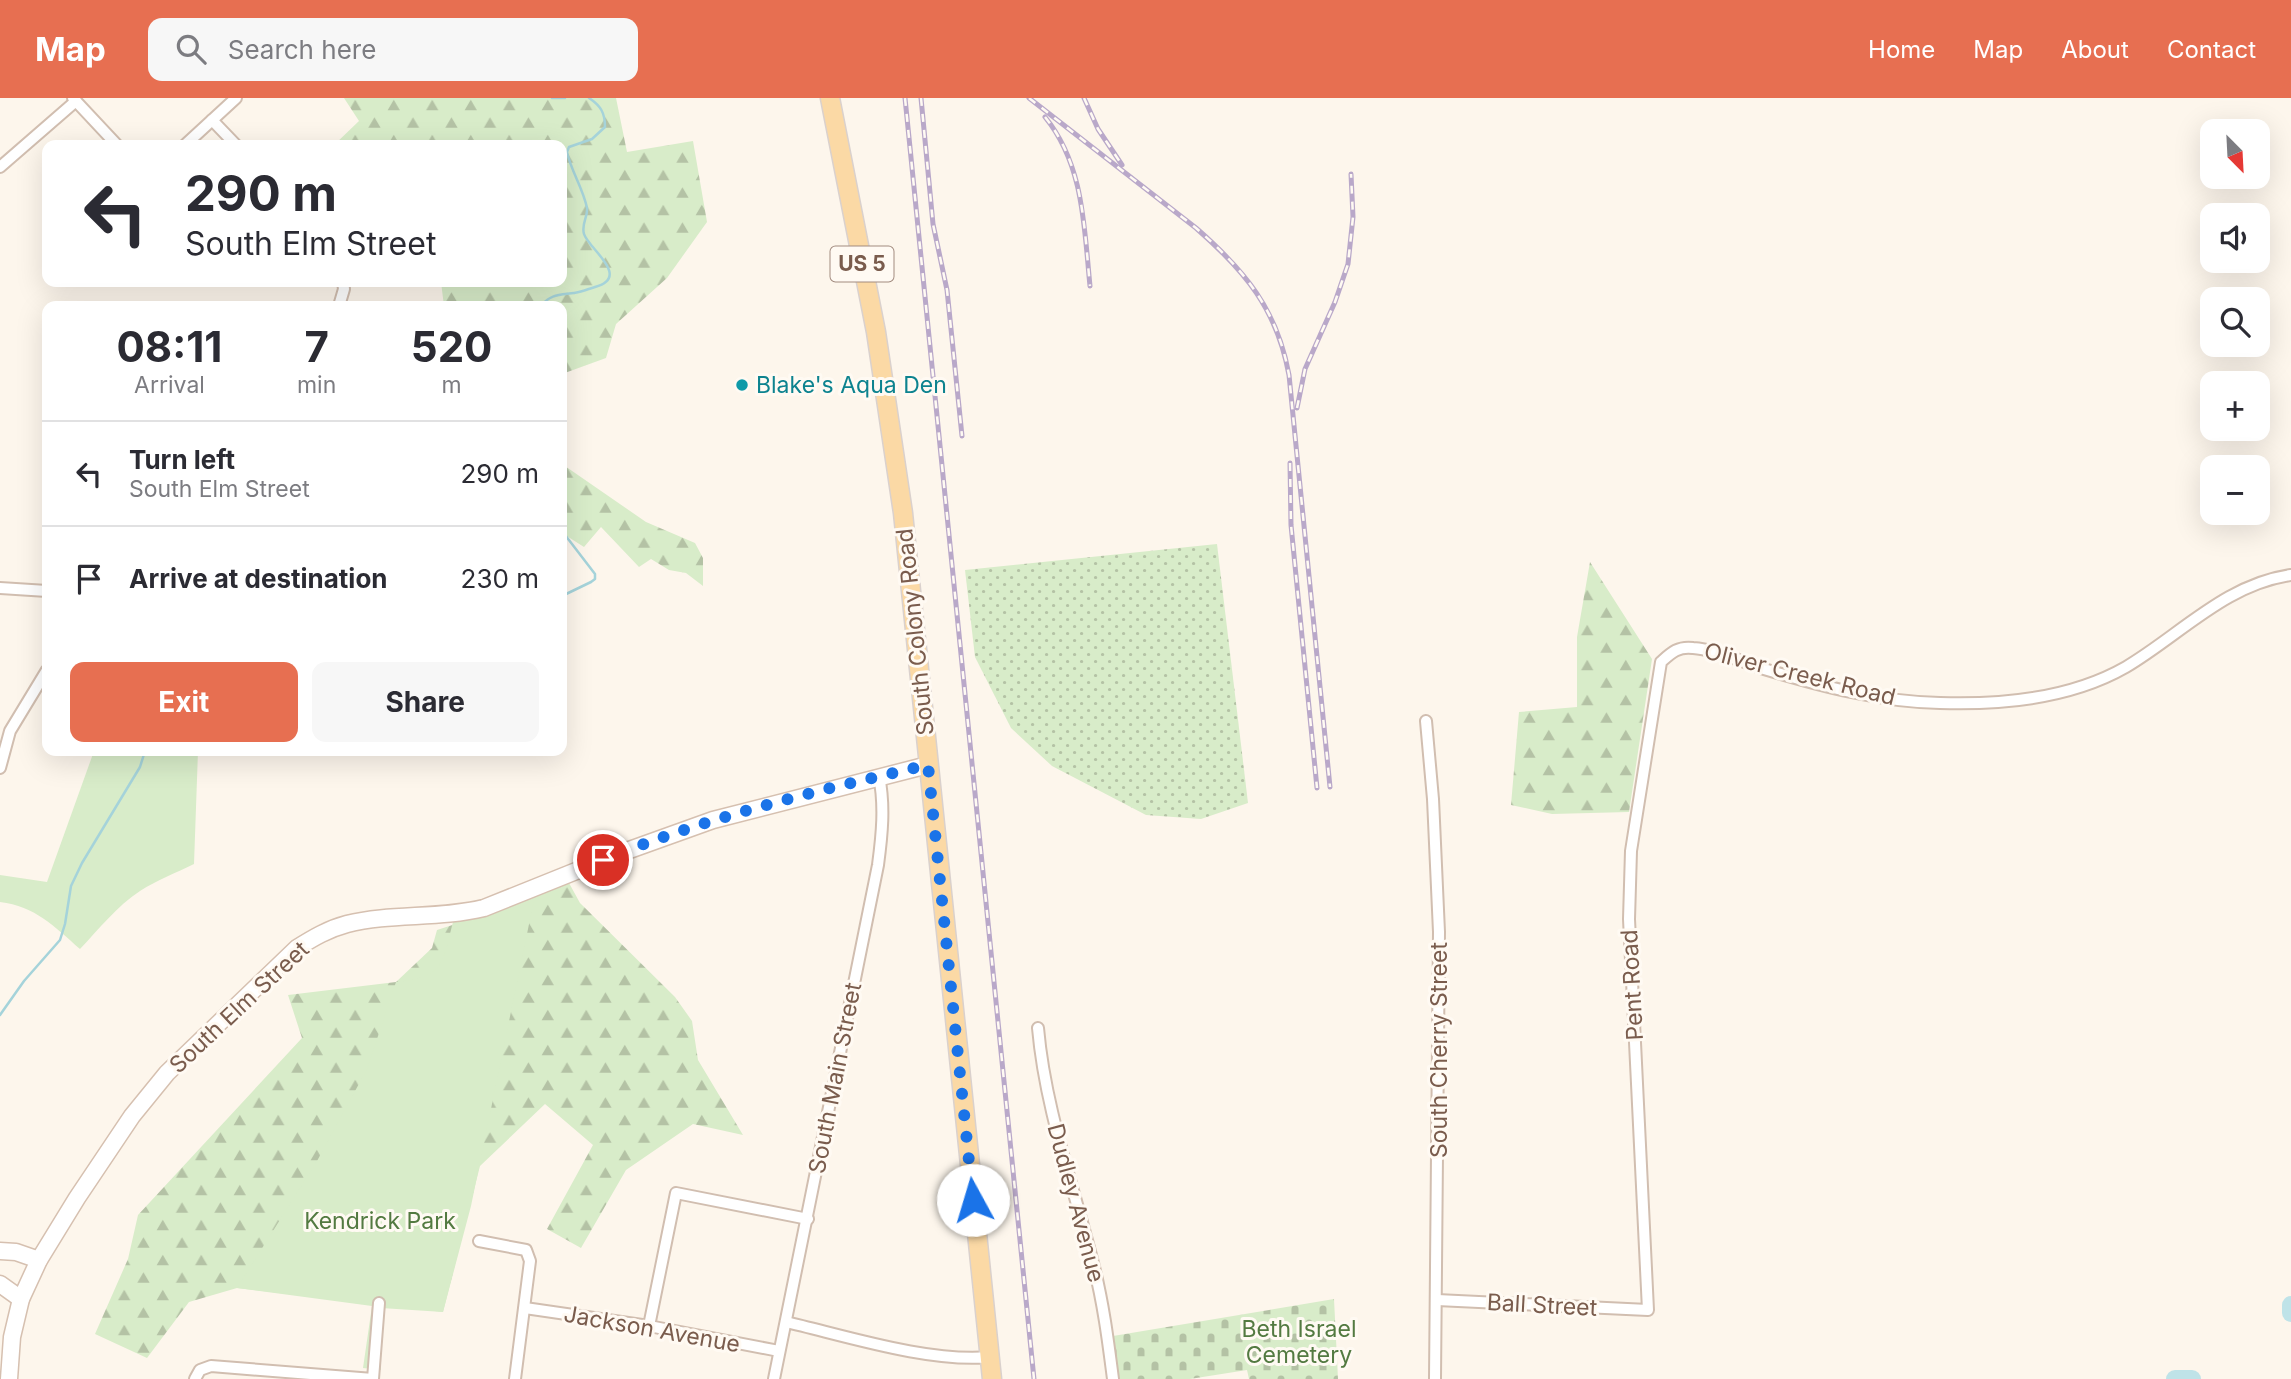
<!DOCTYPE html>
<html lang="en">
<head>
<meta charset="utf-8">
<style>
	:root { --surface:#fff; --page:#f7f7f7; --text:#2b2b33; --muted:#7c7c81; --line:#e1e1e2; --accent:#e76f51 }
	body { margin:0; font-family:Inter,sans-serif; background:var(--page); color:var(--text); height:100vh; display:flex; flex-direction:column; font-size:26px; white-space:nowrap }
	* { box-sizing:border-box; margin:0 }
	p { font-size:23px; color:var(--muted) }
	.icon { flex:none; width:38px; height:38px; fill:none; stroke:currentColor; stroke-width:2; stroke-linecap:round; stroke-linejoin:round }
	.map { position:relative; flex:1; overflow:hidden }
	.panel { position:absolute; left:42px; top:203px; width:525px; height:455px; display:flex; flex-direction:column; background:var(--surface); border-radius:14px; box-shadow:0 7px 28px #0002 }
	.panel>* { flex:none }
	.guide { position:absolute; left:42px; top:42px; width:525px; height:147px; border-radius:14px; box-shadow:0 7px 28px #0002; background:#fff; color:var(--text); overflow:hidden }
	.needle { width:46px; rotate:156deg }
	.controls { position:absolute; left:2200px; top:21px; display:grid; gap:14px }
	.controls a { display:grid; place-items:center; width:70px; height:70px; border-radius:14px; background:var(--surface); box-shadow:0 7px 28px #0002; font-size:35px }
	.pin { position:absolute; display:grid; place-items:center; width:60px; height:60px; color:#fff; margin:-30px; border:4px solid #fff; border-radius:50%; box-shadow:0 2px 7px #0007 }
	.me { position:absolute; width:77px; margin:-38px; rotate:354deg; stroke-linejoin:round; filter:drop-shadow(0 0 5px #0008) }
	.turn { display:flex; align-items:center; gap:24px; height:147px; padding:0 28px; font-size:32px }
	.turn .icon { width:91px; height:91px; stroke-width:2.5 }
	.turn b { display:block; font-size:49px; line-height:60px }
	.eta { display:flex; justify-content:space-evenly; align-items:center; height:119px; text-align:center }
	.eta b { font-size:42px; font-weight:700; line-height:49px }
	.action { display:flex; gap:14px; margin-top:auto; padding:14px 28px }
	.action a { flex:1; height:80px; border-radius:14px; background:var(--accent); color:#fff; font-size:28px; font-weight:700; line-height:80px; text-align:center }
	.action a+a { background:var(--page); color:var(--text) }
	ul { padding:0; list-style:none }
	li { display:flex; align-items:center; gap:21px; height:105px; padding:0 28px; border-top:2px solid var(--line) }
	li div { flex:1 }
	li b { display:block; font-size:26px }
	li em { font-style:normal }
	header { display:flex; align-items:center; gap:42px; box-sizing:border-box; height:98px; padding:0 35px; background:var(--accent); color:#fff }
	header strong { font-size:33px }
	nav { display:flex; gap:38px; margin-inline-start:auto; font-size:24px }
	.search { width:490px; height:63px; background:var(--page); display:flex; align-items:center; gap:18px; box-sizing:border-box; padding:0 24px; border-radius:14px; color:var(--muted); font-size:26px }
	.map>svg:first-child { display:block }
	.grass { fill:url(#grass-dots) }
	.forest { fill:url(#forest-firs) }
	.cemetery { fill:url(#cemetery-stones) }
	.park { fill:#d8ecc9 }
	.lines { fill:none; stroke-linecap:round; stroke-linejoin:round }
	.stream { stroke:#a5d3da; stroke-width:2.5 }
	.river { stroke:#bfe3e8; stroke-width:18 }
	.minor-casing { stroke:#d1beb0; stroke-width:14 }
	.secondary-casing { stroke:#d6c0b0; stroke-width:19 }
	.primary-casing { stroke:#dad1cd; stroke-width:21 }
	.minor { stroke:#fff; stroke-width:10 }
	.secondary { stroke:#fff; stroke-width:16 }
	.primary { stroke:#fbd9a5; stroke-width:18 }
	.rail-casing { stroke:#b9a8c9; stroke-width:5 }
	.rail { stroke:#fffaf3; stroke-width:2.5; stroke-dasharray:8; stroke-linecap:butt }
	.route { stroke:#1a73e8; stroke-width:12; stroke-dasharray:0 21.6 }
	.culture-dot { fill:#0f9aa8; stroke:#fffaf3; stroke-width:2.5 }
	.labels { text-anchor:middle; stroke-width:6; stroke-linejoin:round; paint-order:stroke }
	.shield { fill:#fffaf3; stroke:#a28b7f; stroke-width:2 }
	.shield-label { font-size:21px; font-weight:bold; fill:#7a5c4d }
	.culture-label { font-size:23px; fill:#0d838f; stroke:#fffaf3; text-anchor:start }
	.street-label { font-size:23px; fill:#7a5c4d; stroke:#fffaf3 }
	.park-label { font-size:23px; fill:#537a41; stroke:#fffaf3 }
</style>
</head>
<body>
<header>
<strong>Map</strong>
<div class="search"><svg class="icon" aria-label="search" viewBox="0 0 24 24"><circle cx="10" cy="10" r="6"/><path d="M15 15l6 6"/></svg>Search here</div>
<nav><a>Home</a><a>Map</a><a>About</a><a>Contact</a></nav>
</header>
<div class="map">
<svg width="2291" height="1281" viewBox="0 0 2291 1281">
	<defs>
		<pattern id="grass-dots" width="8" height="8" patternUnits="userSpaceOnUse" patternTransform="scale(1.75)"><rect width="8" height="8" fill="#d8ecc9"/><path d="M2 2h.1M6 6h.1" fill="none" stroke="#b4c2a5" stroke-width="1.8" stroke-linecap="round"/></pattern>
		<pattern id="forest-firs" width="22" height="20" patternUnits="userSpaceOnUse" patternTransform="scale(1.75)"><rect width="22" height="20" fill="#d8ecc9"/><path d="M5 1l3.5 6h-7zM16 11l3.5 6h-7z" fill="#b4c2a5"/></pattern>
		<pattern id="cemetery-stones" width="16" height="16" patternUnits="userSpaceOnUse" patternTransform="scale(1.75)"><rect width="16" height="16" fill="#d8ecc9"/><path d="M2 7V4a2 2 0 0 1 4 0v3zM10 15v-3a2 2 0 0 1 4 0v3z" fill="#b4c2a5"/></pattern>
	</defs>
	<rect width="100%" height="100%" fill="#fdf6ec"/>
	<polygon class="grass" points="1217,446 1248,705 1201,721 1146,717 1052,668 1011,630 975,559 965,472"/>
	<g class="forest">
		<polygon points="344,0 616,0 627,54 693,43 707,124 667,180 616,226 606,260 562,276 562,208 444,208 441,184 562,184 562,47 334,47 359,23"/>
		<polygon points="562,366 646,424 695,445 703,460 703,488 686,475 669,472 651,461 639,469 601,429 584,449 562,435"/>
		<polygon points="1590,464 1652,561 1629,714 1552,716 1511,707 1519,614 1577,609 1577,539"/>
		<polygon points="569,785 580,805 675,899 692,923 698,962 743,1037 693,1026 626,1072 581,1150 547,1131 593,1047 545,1006 480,1068 443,1214 237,1190 189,1204 147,1260 95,1236 128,1161 138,1117 302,940 288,897 396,884 432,850 437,832 508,809"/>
	</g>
	<polygon class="cemetery" points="1334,1201 1338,1281 1249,1281 1247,1272 1190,1281 1119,1281 1113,1238"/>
	<g class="park">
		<path d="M94 653H198L194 766C176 775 157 782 140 793 117 808 99 831 80 851 55 829 35 808 0 804V777L47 784Z"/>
		<path d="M535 797 471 1108 443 1214 381 1210V1272L363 1270 372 1208 237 1190 317 1063 367 971 396 884C445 879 442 866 453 824L508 809Z"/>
	</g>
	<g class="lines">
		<g class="stream">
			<polyline points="552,0 565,0"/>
			<path d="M541 208C550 196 560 197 574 195 581 194 588 191 595 189 632 179 588 150 584 136 581 126 588 119 587 110 583 90 571 73 567 54L569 49 592 41 605 29C605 15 601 8 589 0"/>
			<polyline points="562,433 595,476 595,481 591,484 562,498"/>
			<polyline points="0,917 24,883 60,842 65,826 71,788 82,765 140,669 145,653"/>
		</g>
		<g class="river">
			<polyline points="2291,1207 2291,1215"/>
			<polyline points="2175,1281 2192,1281"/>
		</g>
		<g class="minor-casing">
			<g id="minor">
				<polyline points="73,0 117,47"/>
				<polyline points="212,22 236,47"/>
				<polyline points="185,47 236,0"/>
				<polyline points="0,69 76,3"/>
				<polyline points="339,208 344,191 343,184"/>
				<polyline points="0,490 47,493"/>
				<polyline points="1426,623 1433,701 1439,834 1435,1281"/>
				<polyline points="0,670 10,633 47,572"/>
				<path d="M1038 930C1045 1010 1073 1086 1093 1165 1103 1203 1108 1242 1113 1281"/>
				<polyline points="479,1143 526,1152 530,1163 515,1281"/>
				<path d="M1437 1202 1648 1212 1629 821 1631 753 1661 564C1671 555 1678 548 1693 550 1713 551 1744 564 1764 571 1821 588 1880 604 1940 605 2001 607 2072 600 2126 569 2180 537 2226 486 2291 477"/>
				<polyline points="525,1210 649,1228 779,1253"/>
				<path d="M786 1224C846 1238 930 1265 990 1259"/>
				<polyline points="649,1228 676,1095 808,1121"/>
				<polyline points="195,1281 200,1272 211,1268 373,1281"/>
				<polyline points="373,1281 379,1205"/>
				<path d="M774 1281 878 767C882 737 885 708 879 678"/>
			</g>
		</g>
		<g class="secondary-casing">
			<g id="secondary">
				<polyline points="0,1153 16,1154 39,1162"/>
				<polyline points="0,1186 21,1201"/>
				<path d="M9 1281 12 1239 21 1201 39 1162 77 1100 132 1018 167 975 297 850C313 840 328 831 347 826 391 815 439 821 484 810L621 755 713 722 928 667"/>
			</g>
		</g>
		<g class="primary-casing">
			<polyline id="primary" points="830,0 876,234 903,415 992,1281"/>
		</g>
		<use href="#minor" class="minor"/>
		<use href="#secondary" class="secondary"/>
		<use href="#primary" class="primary"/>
		<g class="rail-casing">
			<g id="rail">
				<polyline points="905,0 1034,1281"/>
				<polyline points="921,0 933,126 947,192 962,338"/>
				<path d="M1029 0 1196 130C1245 173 1277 211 1289 277L1330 689"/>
				<polyline points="1084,0 1098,31 1122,67"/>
				<path d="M1045 19C1084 67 1084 129 1090 188"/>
				<polyline points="1297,310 1305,271 1335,204 1348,166 1353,119 1351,76"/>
				<polyline points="1290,365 1291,427 1317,690"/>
			</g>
		</g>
		<use href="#rail" class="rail"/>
	</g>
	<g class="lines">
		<path class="route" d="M603 762C708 719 818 692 928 667L973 1102"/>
	</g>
	<circle class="culture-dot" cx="742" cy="287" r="7"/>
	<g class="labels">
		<rect class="shield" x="830.5" y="148.5" width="63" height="35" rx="5"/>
		<g class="shield-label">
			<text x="862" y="173">US 5</text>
		</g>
		<g class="culture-label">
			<text x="756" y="295">Blake's Aqua Den</text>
		</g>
		<g class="street-label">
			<text transform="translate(915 534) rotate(-96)" y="8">South Colony Road</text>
			<text transform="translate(1800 576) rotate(14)" y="8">Oliver Creek Road</text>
			<text transform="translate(1632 887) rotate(-93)" y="8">Pent Road</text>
			<text transform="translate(239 909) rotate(-43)" y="8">South Elm Street</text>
			<text transform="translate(1439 952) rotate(-90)" y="8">South Cherry Street</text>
			<text transform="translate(835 980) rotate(-79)" y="8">South Main Street</text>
			<text transform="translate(1076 1105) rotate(75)" y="8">Dudley Avenue</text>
			<text transform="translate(1542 1207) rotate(3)" y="8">Ball Street</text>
			<text transform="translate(652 1231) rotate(10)" y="8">Jackson Avenue</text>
		</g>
		<g class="park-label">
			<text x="380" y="1131">Kendrick Park</text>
			<text x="1299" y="1239">Beth Israel<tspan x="1299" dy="26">Cemetery</tspan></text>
		</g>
	</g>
</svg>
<div class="controls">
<a><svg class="needle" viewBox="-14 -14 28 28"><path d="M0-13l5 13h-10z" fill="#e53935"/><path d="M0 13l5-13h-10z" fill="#7c7c81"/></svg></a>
<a><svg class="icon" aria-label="sound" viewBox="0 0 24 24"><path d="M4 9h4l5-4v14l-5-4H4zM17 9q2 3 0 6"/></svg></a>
<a><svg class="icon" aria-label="search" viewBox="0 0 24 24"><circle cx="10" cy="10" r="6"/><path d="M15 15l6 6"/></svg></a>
<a>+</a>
<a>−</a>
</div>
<div class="pin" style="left:603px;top:762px;background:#d93025"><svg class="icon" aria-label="arrive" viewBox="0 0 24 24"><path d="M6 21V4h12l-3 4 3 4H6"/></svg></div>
<svg class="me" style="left:973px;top:1102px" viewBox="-20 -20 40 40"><circle r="19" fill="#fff"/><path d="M0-13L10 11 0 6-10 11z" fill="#1a73e8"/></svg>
<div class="guide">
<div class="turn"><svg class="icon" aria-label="left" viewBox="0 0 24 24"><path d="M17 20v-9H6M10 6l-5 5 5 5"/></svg><div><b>290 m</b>South Elm Street</div></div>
</div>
<section class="panel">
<div class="eta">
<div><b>08:11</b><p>Arrival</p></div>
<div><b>7</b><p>min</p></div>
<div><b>520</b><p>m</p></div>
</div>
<ul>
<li><svg class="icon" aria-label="left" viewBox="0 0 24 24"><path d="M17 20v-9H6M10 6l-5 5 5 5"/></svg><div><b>Turn left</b><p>South Elm Street</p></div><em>290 m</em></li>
<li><svg class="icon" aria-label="arrive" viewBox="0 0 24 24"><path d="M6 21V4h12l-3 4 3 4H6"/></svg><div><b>Arrive at destination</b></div><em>230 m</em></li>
</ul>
<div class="action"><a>Exit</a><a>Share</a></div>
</section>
</div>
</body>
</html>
